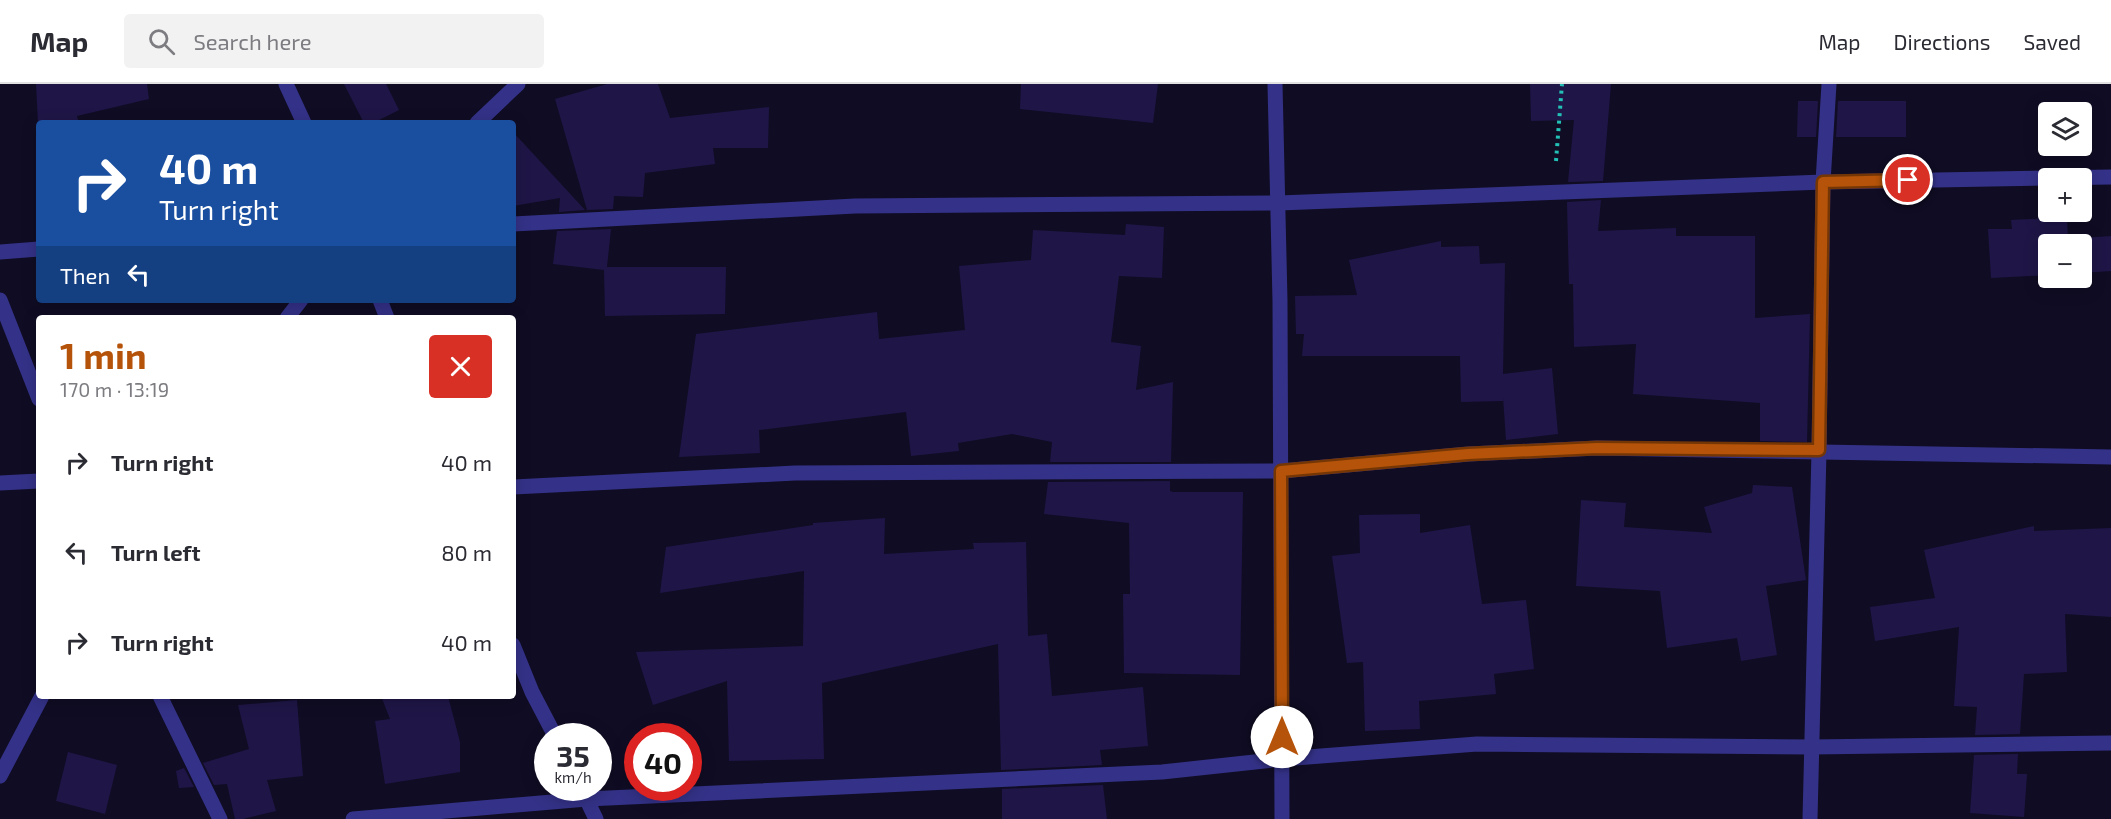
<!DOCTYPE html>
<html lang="en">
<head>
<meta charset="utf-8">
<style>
	:root { --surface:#fff; --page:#f2f2f3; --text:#2b2b33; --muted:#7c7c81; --line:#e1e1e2; --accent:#b45309 }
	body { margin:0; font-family:"Exo 2",sans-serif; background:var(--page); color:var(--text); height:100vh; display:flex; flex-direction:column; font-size:22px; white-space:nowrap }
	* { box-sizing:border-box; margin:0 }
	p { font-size:20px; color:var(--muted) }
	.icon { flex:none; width:33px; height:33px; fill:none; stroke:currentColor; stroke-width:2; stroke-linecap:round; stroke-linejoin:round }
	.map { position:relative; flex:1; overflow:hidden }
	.details { position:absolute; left:36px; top:231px; width:480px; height:384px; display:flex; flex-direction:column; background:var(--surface); border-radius:6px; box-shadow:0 3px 15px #0003 }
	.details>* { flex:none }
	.top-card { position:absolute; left:36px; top:36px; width:480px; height:183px; border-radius:6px; box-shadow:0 3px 15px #0003; background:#1a4fa0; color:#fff; overflow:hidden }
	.tools { position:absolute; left:2038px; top:18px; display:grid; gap:12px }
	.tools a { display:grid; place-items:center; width:54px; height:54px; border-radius:6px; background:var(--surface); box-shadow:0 3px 15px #0003; font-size:30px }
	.speed { position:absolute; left:534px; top:639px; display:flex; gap:12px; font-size:30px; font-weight:700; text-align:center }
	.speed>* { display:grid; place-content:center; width:78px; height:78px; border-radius:50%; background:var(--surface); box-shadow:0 3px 15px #0003; line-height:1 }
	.speed small { font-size:15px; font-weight:400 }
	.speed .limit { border:9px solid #d22; background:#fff; color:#111 }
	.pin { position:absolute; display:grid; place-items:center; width:51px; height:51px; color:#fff; margin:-26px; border:3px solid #fff; border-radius:50%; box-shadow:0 2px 6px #0007 }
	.me { position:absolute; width:66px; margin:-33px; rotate:0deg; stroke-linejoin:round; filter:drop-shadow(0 0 4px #0008) }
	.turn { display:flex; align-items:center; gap:21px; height:126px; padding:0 24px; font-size:27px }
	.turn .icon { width:78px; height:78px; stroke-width:2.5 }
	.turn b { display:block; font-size:42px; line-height:51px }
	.then { display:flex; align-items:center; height:57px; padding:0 24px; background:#0003; gap:12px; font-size:22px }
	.round { display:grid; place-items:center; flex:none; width:63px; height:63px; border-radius:6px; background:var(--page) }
	.headline { display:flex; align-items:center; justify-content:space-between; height:102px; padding:0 24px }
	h1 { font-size:36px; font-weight:700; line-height:45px; color:var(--accent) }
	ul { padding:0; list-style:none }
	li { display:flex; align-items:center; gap:18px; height:90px; padding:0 24px }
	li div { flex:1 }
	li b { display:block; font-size:22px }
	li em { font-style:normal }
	header { display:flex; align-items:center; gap:36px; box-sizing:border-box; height:84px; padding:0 30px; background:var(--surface); border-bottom:2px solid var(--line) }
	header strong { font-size:28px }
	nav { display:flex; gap:33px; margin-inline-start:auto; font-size:21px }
	.search { width:420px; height:54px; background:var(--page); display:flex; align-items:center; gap:15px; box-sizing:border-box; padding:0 21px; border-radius:6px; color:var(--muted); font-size:22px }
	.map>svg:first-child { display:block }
	.building { fill:#1f1647 }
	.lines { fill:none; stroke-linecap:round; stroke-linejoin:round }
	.path { stroke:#22c0b5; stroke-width:4; stroke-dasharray:3 4.5; stroke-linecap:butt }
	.minor { stroke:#343288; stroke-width:15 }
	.tertiary { stroke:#343288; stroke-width:15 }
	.route-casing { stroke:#753606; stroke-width:15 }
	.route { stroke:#b45309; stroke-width:10 }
</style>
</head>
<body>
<header>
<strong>Map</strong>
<div class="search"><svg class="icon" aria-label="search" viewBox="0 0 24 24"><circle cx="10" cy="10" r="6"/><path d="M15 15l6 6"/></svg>Search here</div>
<nav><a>Map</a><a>Directions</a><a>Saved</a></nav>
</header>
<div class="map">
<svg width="2111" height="735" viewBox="0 0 2111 735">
	<rect width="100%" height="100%" fill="#100c24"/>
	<g class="building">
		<polygon points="36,0 147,0 149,15 77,32 79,39 38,39"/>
		<polygon points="344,0 386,0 399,26 373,39 364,39"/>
		<polygon points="607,0 658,0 670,34 769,23 768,64 713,64 715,80 645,89 643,113 614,112 613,125 587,126 555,15"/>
		<polygon points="1021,0 1158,0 1153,39 1020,25"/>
		<polygon points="1530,0 1611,0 1603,97 1568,98 1574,36 1531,37"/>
		<polygon points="1798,17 1818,17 1816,53 1797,53"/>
		<polygon points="1838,17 1906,17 1906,53 1836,53"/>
		<polygon points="513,48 562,101 585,126 559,128 560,114 513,122"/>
		<polygon points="1601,116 1598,147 1676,144 1676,152 1755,152 1755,234 1810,230 1807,358 1760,357 1760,319 1633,310 1636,260 1574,263 1573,200 1569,200 1567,118"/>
		<polygon points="2067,133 2068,155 2111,152 2111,187 2082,189 2082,160 2049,160 2049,191 1991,194 1988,145 2012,145 2011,136"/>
		<polygon points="1126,140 1164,143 1162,194 1119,192 1111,258 1141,262 1136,306 1173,298 1171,378 1050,378 1052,358 1012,350 958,359 959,367 911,372 906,328 759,346 760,369 679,373 696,250 877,228 879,255 965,246 959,182 1031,176 1033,146 1125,151"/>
		<polygon points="611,145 607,183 726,183 725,230 605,232 604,186 553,180 557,147"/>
		<polygon points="1441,157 1441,163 1479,162 1480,180 1505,179 1503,290 1552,284 1558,350 1506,356 1503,313 1503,317 1461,318 1460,272 1302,272 1304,250 1296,250 1295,212 1357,211 1349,176"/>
		<polygon points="1170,397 1170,407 1173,408 1243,408 1240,591 1124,589 1123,510 1130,510 1129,439 1044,430 1048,398"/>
		<polygon points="1753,401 1792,403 1806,496 1766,502 1777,571 1741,577 1737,554 1667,564 1660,507 1576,502 1581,416 1626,419 1624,443 1712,449 1704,423 1752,409"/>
		<polygon points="1420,430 1420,449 1470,441 1482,520 1526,516 1534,585 1494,590 1496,610 1419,617 1420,645 1365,647 1363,578 1347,579 1332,472 1360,469 1359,431"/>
		<polygon points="885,434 884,470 974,465 973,459 1026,458 1028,552 1047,550 1052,612 1143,603 1148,662 1100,666 1102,681 1001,686 998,560 822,599 824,675 729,677 727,597 653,621 636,568 803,562 804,487 660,509 666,463 813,441 813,439"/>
		<polygon points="2034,442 2034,447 2111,444 2111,533 2065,530 2067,588 2024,590 2020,650 1975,651 1977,623 1954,622 1959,543 1875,557 1870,523 1935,514 1924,466"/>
		<polygon points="381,612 448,612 460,658 460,688 385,700 375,637 390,635"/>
		<polygon points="297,616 303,692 267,696 276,727 243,735 235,735 227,700 214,701 203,679 249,665 238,621"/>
		<polygon points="68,668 117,681 105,730 56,717"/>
		<polygon points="2018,670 2017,690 2027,690 2024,733 1970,729 1974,671"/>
		<polygon points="184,684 194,703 179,704 176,687"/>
		<polygon points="1103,701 1107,735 1002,735 1002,705"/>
	</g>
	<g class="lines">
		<polyline class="path" points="1556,77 1562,0"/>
		<g class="minor">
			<polyline points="286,0 304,39"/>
			<polyline points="513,140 855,122 1279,119 1823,98 2111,93"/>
			<polyline points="0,168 39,165"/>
			<polyline points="0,216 39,315"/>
			<polyline points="380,216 387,234"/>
			<polyline points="0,399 39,397"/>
			<polyline points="513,403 795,389 1281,387 1469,370 1597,364 2111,373"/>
			<polyline points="513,561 532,608 555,652"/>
			<polyline points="160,612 220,735"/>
			<polyline points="581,704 596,735"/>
			<polyline points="353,735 587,715 1162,688 1282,675 1477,660 1811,663 2111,659"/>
			<polyline points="1810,735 1819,367 1823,98 1829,0"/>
		</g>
		<g class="tertiary">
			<polyline points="1275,0 1280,217 1282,735"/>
			<polyline points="477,39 518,0"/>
			<polyline points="287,234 301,216"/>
			<polyline points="0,692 42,612"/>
		</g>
	</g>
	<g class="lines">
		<g class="route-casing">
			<polyline id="route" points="1282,653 1281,387 1468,370 1597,364 1819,366 1823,98 1908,96"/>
		</g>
		<use href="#route" class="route"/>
	</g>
</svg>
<div class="tools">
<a><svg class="icon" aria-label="layers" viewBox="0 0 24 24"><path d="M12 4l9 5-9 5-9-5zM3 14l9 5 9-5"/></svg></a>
<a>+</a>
<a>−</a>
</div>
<div class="speed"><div>35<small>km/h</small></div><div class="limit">40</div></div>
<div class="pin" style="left:1908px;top:96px;background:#d93025"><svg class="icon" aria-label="arrive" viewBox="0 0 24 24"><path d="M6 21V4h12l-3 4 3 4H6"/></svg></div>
<svg class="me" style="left:1282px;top:653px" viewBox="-20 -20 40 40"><circle r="19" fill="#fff"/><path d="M0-13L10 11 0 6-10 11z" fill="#b45309"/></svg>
<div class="top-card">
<div class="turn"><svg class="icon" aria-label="right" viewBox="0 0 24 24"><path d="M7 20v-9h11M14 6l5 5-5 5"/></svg><div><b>40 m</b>Turn right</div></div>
<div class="then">Then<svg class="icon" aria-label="left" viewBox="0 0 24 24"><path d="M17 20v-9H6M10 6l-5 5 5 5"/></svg></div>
</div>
<section class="details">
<div class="headline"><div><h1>1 min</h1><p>170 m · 13:19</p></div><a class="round" style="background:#d93025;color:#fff"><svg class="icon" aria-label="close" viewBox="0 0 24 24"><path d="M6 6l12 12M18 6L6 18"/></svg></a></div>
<ul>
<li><svg class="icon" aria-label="right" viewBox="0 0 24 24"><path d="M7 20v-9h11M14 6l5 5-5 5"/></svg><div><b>Turn right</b></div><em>40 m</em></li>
<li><svg class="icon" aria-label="left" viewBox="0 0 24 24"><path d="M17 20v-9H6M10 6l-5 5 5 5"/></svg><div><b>Turn left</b></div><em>80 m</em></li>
<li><svg class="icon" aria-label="right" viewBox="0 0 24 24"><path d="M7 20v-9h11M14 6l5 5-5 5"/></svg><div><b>Turn right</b></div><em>40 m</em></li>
</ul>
</section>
</div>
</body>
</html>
